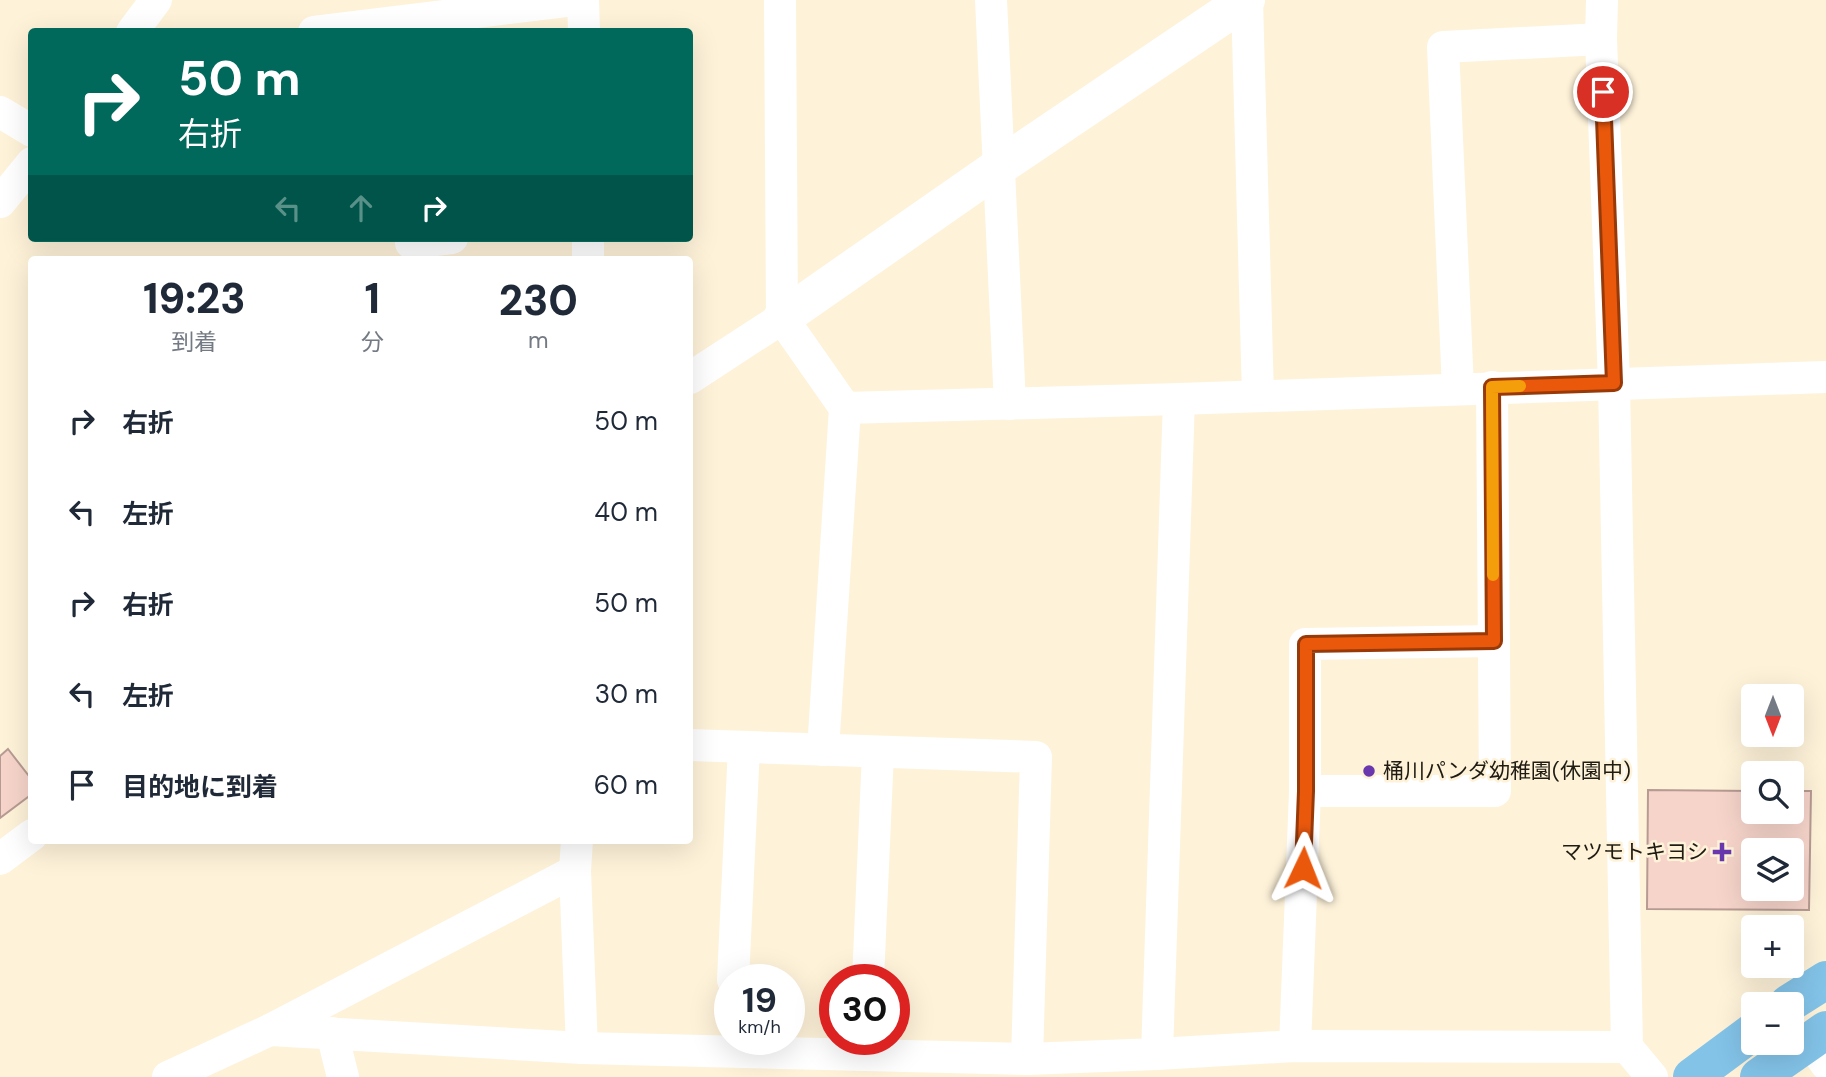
<!DOCTYPE html>
<html lang="ja">
<head>
<meta charset="utf-8">
<style>
	:root { --surface:#fff; --page:#f2f2f3; --text:#1f2937; --muted:#747a83 }
	body { margin:0; font-family:"DM Sans","Noto Sans JP",sans-serif; background:var(--page); color:var(--text); height:100vh; display:flex; flex-direction:column; font-size:26px; white-space:nowrap }
	* { box-sizing:border-box; margin:0 }
	p { font-size:23px; color:var(--muted) }
	.icon { flex:none; width:38px; height:38px; fill:none; stroke:currentColor; stroke-width:2; stroke-linecap:round; stroke-linejoin:round }
	.map { position:relative; flex:1; overflow:hidden }
	.sheet { position:absolute; left:28px; top:256px; width:665px; height:588px; display:flex; flex-direction:column; background:var(--surface); border-radius:7px; box-shadow:0 7px 28px #0002 }
	.sheet>* { flex:none }
	.banner { position:absolute; left:28px; top:28px; width:665px; height:214px; border-radius:7px; box-shadow:0 7px 28px #0002; background:#00695c; color:#fff; overflow:hidden }
	.needle { width:46px; rotate:180deg }
	.controls { position:absolute; left:1741px; top:684px; display:grid; gap:14px }
	.controls a { display:grid; place-items:center; width:63px; height:63px; border-radius:7px; background:var(--surface); box-shadow:0 7px 28px #0002; font-size:35px }
	.speed { position:absolute; left:714px; top:964px; display:flex; gap:14px; font-size:35px; font-weight:700; text-align:center }
	.speed>* { display:grid; place-content:center; width:91px; height:91px; border-radius:50%; background:var(--surface); box-shadow:0 7px 28px #0002; line-height:1 }
	.speed small { font-size:18px; font-weight:400 }
	.speed .limit { border:10px solid #d22; background:#fff; color:#111 }
	.pin { position:absolute; display:grid; place-items:center; width:60px; height:60px; color:#fff; margin:-30px; border:4px solid #fff; border-radius:50%; box-shadow:0 2px 7px #0007 }
	.me { position:absolute; width:77px; margin:-38px; rotate:2deg; stroke-linejoin:round; filter:drop-shadow(0 0 5px #0008) }
	.turn { display:flex; align-items:center; gap:24px; height:147px; padding:0 35px; font-size:32px }
	.turn .icon { width:91px; height:91px; stroke-width:2.5 }
	.turn b { display:block; font-size:49px; line-height:60px }
	.lanes { display:flex; align-items:center; height:66px; padding:0 35px; background:#0003; justify-content:center; gap:35px; direction:ltr }
	.lanes .off { opacity:.35 }
	.eta { display:flex; justify-content:space-evenly; align-items:center; height:119px; text-align:center }
	.eta b { font-size:42px; font-weight:800; line-height:49px }
	ul { padding:0; list-style:none }
	li { display:flex; align-items:center; gap:21px; height:91px; padding:0 35px }
	li div { flex:1 }
	li b { display:block; font-size:26px }
	li em { font-style:normal }
	.map>svg:first-child { display:block }
	.building { fill:#f6d4ca; stroke:#b79b93; stroke-width:2; fill-rule:evenodd }
	.lines { fill:none; stroke-linecap:round; stroke-linejoin:round }
	.street { stroke:#fff; stroke-width:32 }
	.secondary { stroke:#fff; stroke-width:38 }
	.primary { stroke:#83c3e8; stroke-width:38 }
	.route-casing { stroke:#983908; stroke-width:18 }
	.route { stroke:#ea580c; stroke-width:12 }
	.slow { stroke:#f59e0b; stroke-width:12 }
	.poi-dot { fill:#6937ae; stroke:#fef2d9; stroke-width:2.5 }
	.labels { text-anchor:middle; stroke-width:5; stroke-linejoin:round; paint-order:stroke }
	.poi-label { font-size:21px; fill:#1f1b12; stroke:#fef2d9; text-anchor:start }
</style>
</head>
<body>
<div class="map">
<svg width="1826" height="1077" viewBox="0 0 1826 1077">
	<rect width="100%" height="100%" fill="#fef2d9"/>
	<g class="building">
		<polygon points="8,749 32,780 32,794 0,818 0,756"/>
		<path d="M1648 790 1754 791V812H1792V791H1811L1809 910 1647 909ZM1754 850H1792V889H1754Z"/>
	</g>
	<g class="lines">
		<g class="street">
			<polyline points="583,0 584,32"/>
			<polyline points="780,0 782,318"/>
			<polyline points="991,0 1010,404"/>
			<polyline points="1247,0 1258,396"/>
			<polyline points="1602,0 1601,39 1614,383 1627,1047 1652,1077"/>
			<polyline points="132,32 156,0"/>
			<polyline points="314,32 574,0"/>
			<polyline points="0,112 32,131"/>
			<polyline points="0,202 32,163"/>
			<polyline points="588,238 588,259"/>
			<polyline points="411,243 452,238"/>
			<polyline points="690,378 782,318 845,408 1179,399 1826,377"/>
			<polyline points="1458,389 1443,47 1601,39"/>
			<polyline points="690,745 1036,757 1027,1059"/>
			<polyline points="823,750 845,408"/>
			<polyline points="1305,791 1495,791 1492,387"/>
			<polyline points="577,840 575,871 582,1048"/>
			<polyline points="0,859 32,835"/>
			<polyline points="733,980 744,747"/>
			<polyline points="868,980 878,752"/>
			<polyline points="270,1030 582,1048 1027,1059 1157,1054 1295,1046 1627,1047"/>
			<polyline points="332,1033 343,1077"/>
			<polyline points="1809,1041 1826,1064"/>
			<polyline points="1295,1046 1305,791 1305,644 1494,641"/>
			<polyline points="1157,1054 1179,399"/>
			<polyline points="168,1077 270,1030 575,871"/>
		</g>
		<polyline class="secondary" points="782,318 1000,166 1246,0"/>
		<g class="primary">
			<polyline points="1788,1004 1826,980"/>
			<polyline points="1692,1077 1754,1031"/>
			<polyline points="1759,1077 1826,1030"/>
		</g>
	</g>
	<g class="lines">
		<g class="route-casing">
			<polyline id="route" points="1303,868 1306,791 1306,644 1494,641 1492,387 1614,383 1603,92"/>
		</g>
		<use href="#route" class="route"/>
		<polyline class="slow" points="1493,575 1492,387 1520,386"/>
	</g>
	<g class="poi-dot">
		<circle cx="1369" cy="771" r="7"/>
		<path d="M1718.5 841.5h7v7h7v7h-7v7h-7v-7h-7v-7h7z"/>
	</g>
	<g class="labels">
		<g class="poi-label">
			<text x="1383" y="778">桶川パンダ幼稚園(休園中)</text>
			<text x="1708" y="859" text-anchor="end">マツモトキヨシ</text>
		</g>
	</g>
</svg>
<div class="controls">
<a><svg class="needle" viewBox="-14 -14 28 28"><path d="M0-13l5 13h-10z" fill="#e53935"/><path d="M0 13l5-13h-10z" fill="#747a83"/></svg></a>
<a><svg class="icon" aria-label="search" viewBox="0 0 24 24"><circle cx="10" cy="10" r="6"/><path d="M15 15l6 6"/></svg></a>
<a><svg class="icon" aria-label="layers" viewBox="0 0 24 24"><path d="M12 4l9 5-9 5-9-5zM3 14l9 5 9-5"/></svg></a>
<a>+</a>
<a>−</a>
</div>
<div class="speed"><div>19<small>km/h</small></div><div class="limit">30</div></div>
<div class="pin" style="left:1603px;top:92px;background:#d93025"><svg class="icon" aria-label="arrive" viewBox="0 0 24 24"><path d="M6 21V4h12l-3 4 3 4H6"/></svg></div>
<svg class="me" style="left:1303px;top:868px" viewBox="-20 -20 40 40"><path d="M0-17L14 15 0 8-14 15z" fill="#ea580c" stroke="#fff" stroke-width="4"/></svg>
<div class="banner">
<div class="turn"><svg class="icon" aria-label="right" viewBox="0 0 24 24"><path d="M7 20v-9h11M14 6l5 5-5 5"/></svg><div><b>50 m</b>右折</div></div>
<div class="lanes"><svg class="icon off" aria-label="left" viewBox="0 0 24 24"><path d="M17 20v-9H6M10 6l-5 5 5 5"/></svg><svg class="icon off" aria-label="ahead" viewBox="0 0 24 24"><path d="M12 20V5M6 11l6-6 6 6"/></svg><svg class="icon" aria-label="right" viewBox="0 0 24 24"><path d="M7 20v-9h11M14 6l5 5-5 5"/></svg></div>
</div>
<section class="sheet">
<div class="eta">
<div><b>19:23</b><p>到着</p></div>
<div><b>1</b><p>分</p></div>
<div><b>230</b><p>m</p></div>
</div>
<ul>
<li><svg class="icon" aria-label="right" viewBox="0 0 24 24"><path d="M7 20v-9h11M14 6l5 5-5 5"/></svg><div><b>右折</b></div><em>50 m</em></li>
<li><svg class="icon" aria-label="left" viewBox="0 0 24 24"><path d="M17 20v-9H6M10 6l-5 5 5 5"/></svg><div><b>左折</b></div><em>40 m</em></li>
<li><svg class="icon" aria-label="right" viewBox="0 0 24 24"><path d="M7 20v-9h11M14 6l5 5-5 5"/></svg><div><b>右折</b></div><em>50 m</em></li>
<li><svg class="icon" aria-label="left" viewBox="0 0 24 24"><path d="M17 20v-9H6M10 6l-5 5 5 5"/></svg><div><b>左折</b></div><em>30 m</em></li>
<li><svg class="icon" aria-label="arrive" viewBox="0 0 24 24"><path d="M6 21V4h12l-3 4 3 4H6"/></svg><div><b>目的地に到着</b></div><em>60 m</em></li>
</ul>
</section>
</div>
</body>
</html>
